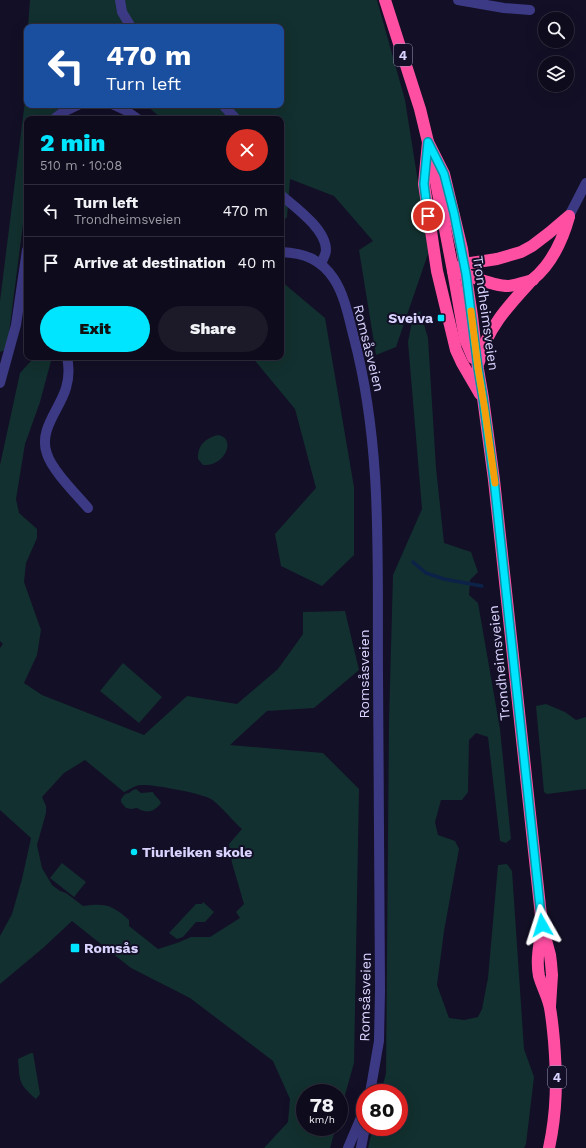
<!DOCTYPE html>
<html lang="en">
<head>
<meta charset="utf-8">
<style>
	:root { --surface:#0e0b1c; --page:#1c1929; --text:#f1f3f6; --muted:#9b9ba3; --line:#2e2b3b; --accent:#00e5ff }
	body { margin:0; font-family:"Work Sans",sans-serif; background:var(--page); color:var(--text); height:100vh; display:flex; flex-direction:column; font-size:15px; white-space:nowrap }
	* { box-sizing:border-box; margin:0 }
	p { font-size:13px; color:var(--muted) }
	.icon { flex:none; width:22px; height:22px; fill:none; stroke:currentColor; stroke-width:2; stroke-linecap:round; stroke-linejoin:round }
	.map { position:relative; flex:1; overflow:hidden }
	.sheet { position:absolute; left:24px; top:116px; width:260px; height:244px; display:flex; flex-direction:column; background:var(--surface); border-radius:8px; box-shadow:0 4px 16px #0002,0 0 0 1px var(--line) }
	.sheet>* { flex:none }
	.hud { position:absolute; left:24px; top:24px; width:260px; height:84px; border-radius:8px; box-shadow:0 4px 16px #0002,0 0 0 1px var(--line); background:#1a4fa0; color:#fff; overflow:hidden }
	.buttons { position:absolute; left:538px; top:12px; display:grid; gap:8px }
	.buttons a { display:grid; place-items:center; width:36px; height:36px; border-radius:50%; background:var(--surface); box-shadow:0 4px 16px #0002,0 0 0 1px var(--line); font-size:20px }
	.speed { position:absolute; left:296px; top:1084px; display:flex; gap:8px; font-size:20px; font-weight:700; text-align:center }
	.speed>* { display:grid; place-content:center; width:52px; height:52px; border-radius:50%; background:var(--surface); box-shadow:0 4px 16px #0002,0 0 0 1px var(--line); line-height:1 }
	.speed small { font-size:10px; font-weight:400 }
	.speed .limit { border:6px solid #d22; background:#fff; color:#111 }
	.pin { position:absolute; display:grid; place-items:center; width:34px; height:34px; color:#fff; margin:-17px; border:2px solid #fff; border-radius:50%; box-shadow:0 1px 4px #0007 }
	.me { position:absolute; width:44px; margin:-22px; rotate:354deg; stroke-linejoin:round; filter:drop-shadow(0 0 3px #0008) }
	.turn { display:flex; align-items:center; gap:14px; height:84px; padding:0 16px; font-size:18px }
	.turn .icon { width:52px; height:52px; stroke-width:2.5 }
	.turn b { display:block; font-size:28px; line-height:34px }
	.round { display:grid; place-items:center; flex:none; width:42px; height:42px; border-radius:21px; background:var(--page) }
	.headline { display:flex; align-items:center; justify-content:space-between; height:68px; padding:0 16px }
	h1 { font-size:24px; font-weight:800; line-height:30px; color:var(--accent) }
	.button { display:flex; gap:8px; margin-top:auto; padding:8px 16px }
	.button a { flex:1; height:46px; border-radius:24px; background:var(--accent); color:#111; font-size:16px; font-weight:800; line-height:46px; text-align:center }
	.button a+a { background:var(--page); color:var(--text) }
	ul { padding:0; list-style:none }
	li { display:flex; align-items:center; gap:12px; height:52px; padding:0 16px; border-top:1px solid var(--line) }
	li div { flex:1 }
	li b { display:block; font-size:15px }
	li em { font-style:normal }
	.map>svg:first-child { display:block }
	.green { fill:#12302f; fill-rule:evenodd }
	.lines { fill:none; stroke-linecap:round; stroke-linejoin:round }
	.stream { stroke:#0c2248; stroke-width:3.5 }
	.minor { stroke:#3d3a85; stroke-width:10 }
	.highway { stroke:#ff4fa3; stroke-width:12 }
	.route-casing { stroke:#0095a6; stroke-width:10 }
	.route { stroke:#00e5ff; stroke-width:7 }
	.slow { stroke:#f59e0b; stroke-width:7 }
	.poi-dot { fill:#00e5ff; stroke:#130f26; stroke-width:1.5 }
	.labels { text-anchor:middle; stroke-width:4; stroke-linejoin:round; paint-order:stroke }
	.shield { fill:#130f26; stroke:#9e99be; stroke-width:1 }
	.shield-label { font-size:13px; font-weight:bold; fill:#d9d4ff }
	.street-label { font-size:14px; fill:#d9d4ff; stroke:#130f26 }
	.poi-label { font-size:14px; font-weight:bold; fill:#d9d4ff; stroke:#130f26; text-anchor:start }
</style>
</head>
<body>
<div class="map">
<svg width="586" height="1148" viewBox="0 0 586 1148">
	<rect width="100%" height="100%" fill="#130f26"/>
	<g class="green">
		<polygon points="30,0 377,0 405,100 429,251 396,347 376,355 359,250 373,241 334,196 290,179 287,217 281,223 281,119 162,119 146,105 281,105 281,27 28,27"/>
		<polygon points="27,61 27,105 63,105 47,119 27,119 27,193 7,349 0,352 0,301 26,93"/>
		<polygon points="281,281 325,318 354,487 354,555 322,586 281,566 275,534 316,488 295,409 252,357 281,357"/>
		<polygon points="420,311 428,338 436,468 444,543 471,552 478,572 470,580 469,595 478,603 500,729 511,839 506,843 500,841 488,737 476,733 469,740 468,792 462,800 441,800 435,822 438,835 455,841 459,849 444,931 437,985 449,1018 464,1020 478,1017 482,1009 488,978 498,865 507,864 512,871 524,1049 534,1077 526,1144 524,1148 368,1148 373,1127 399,1127 399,1093 381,1093 386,1073 389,721 393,575 422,509 408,342 413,316"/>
		<path d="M37 357H48L51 361 40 402 25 444 16 499 19 513 37 529V538L26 563 24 582 41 630 37 655 24 683 42 695 144 735 187 696 237 704 278 669 303 634V612L345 611 359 670 314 708 267 711 230 745 323 753 359 789 354 1063 339 1116V1093H305V1127H336L330 1148H264L288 1122 290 1099 273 1061 190 998 131 968 72 921 43 948 0 984V936L12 914 22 879 31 838 0 810V648L3 644 0 641V465L20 373 30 362ZM85 760 124 792C129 790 135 785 141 785 152 784 201 793 211 799 219 804 234 822 242 829L229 844 232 863 244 904 236 912 240 918 210 937H191L177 943 158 949 129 926V920C112 905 106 903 83 906L66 893 60 891 52 885 42 868 37 845 46 813V806L42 797 64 773Z"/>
		<path d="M218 435C237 438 225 467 203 465L198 459C197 446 205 438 218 435Z"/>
		<polygon points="123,663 162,697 139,723 100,691"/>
		<polygon points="546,704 565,712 576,720 586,717 586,789 547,794 544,792 536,706"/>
		<path d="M136 789 141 793 153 792C155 797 159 798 161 803 154 812 147 814 137 808L131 809 126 808 121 802V799L125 794 129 793 133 790Z"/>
		<polygon points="62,863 86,882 74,897 50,878"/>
		<polygon points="203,902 214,912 205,922 196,922 183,937 177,939 169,933 196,904 202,904"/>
		<path d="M31 1053H33L40 1094 36 1099C18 1083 20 1082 18 1059Z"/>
	</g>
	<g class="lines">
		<polyline class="stream" points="413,562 426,573 444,579 482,586"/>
		<g class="minor">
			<polyline points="120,0 122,12 131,27"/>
			<polyline points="458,0 504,8 530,10"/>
			<polyline points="114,105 125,110 138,119"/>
			<polyline points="223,105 236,119"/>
			<polyline points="54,119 63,112 78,105"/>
			<path d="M281 195C295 207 326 229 326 250 326 255 322 260 321 264"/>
			<polyline points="569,216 586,183"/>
			<path d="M281 252C304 253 321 259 334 279 345 296 349 319 354 338 383 448 377 561 378 673 378 779 380 885 380 990L379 1041 370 1093"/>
			<path d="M67 357C69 366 69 378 66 388 60 409 38 430 47 454 52 470 76 494 88 508"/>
			<polyline points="0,383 16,325 27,250"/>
			<polyline points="348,1148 365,1108"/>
			<polyline points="361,1148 365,1127"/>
		</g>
		<g class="highway">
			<polyline points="385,0 420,109 428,142 444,174 462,249 472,316 478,369 483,398 494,480 542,925 550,955 551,963 552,975 550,1006"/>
			<polyline points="428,142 424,184 437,271 456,350 462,363 480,394"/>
			<path d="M431 156 453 271C471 275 491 286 508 286 517 285 525 282 533 280"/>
			<polyline points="473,358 465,339 453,271 464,264 497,259 521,252 532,246 549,233 569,216"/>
			<path d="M479 362C486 329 510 304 532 280 537 276 541 272 545 267 557 252 564 235 569 217"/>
			<path d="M542 930C539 945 536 961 539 976 542 987 548 997 550 1008 552 1019 553 1030 554 1041 557 1079 557 1111 549 1148"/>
		</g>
	</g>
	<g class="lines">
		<g class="route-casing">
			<polyline id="route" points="428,216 424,184 428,142 444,174 454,213 466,274 478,368 483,398 494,480 542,925"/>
		</g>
		<use href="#route" class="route"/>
		<polyline class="slow" points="471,311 478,368 485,411 495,483"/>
	</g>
	<g class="poi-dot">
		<rect x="437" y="314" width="8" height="8" rx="2"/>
		<circle cx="134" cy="852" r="4"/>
		<rect x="70" y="943" width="10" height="10" rx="2"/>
	</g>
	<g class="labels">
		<g class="shield">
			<rect x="394" y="44" width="18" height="22" rx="3"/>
			<rect x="548" y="1066" width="18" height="22" rx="3"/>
		</g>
		<g class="shield-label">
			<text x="403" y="60">4</text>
			<text x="557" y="1082">4</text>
		</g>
		<g class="street-label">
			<text transform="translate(486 313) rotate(82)" y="5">Trondheimsveien</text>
			<text transform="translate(369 348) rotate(76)" y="5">Romsåsveien</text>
			<text transform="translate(499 663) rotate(-96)" y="5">Trondheimsveien</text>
			<text transform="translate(364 674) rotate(-90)" y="5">Romsåsveien</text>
			<text transform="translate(365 997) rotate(-89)" y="5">Romsåsveien</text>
		</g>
		<g class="poi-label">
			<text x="433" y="323" text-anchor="end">Sveiva</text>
			<text x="142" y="857">Tiurleiken skole</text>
			<text x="84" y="953">Romsås</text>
		</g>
	</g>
</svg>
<div class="buttons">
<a><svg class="icon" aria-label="search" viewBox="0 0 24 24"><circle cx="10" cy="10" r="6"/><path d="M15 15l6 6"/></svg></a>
<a><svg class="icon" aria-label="layers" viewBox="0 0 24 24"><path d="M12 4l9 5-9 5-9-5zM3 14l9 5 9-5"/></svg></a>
</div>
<div class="speed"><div>78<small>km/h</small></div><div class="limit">80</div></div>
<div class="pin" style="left:428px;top:216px;background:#d93025"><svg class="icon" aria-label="arrive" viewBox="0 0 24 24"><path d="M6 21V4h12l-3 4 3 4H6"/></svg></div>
<svg class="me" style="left:542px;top:925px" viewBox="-20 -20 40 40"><path d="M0-17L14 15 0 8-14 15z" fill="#00e5ff" stroke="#fff" stroke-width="4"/></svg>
<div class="hud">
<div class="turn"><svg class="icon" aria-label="left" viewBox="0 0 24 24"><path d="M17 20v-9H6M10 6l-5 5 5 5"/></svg><div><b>470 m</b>Turn left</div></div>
</div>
<section class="sheet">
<div class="headline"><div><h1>2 min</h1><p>510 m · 10:08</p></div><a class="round" style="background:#d93025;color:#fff"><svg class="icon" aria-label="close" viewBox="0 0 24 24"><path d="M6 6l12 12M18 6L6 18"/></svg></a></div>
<ul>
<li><svg class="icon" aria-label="left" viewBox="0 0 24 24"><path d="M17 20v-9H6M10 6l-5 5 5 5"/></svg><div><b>Turn left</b><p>Trondheimsveien</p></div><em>470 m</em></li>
<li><svg class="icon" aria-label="arrive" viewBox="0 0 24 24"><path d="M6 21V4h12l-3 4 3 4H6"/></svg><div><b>Arrive at destination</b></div><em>40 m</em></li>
</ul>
<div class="button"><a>Exit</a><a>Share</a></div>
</section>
</div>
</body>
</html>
